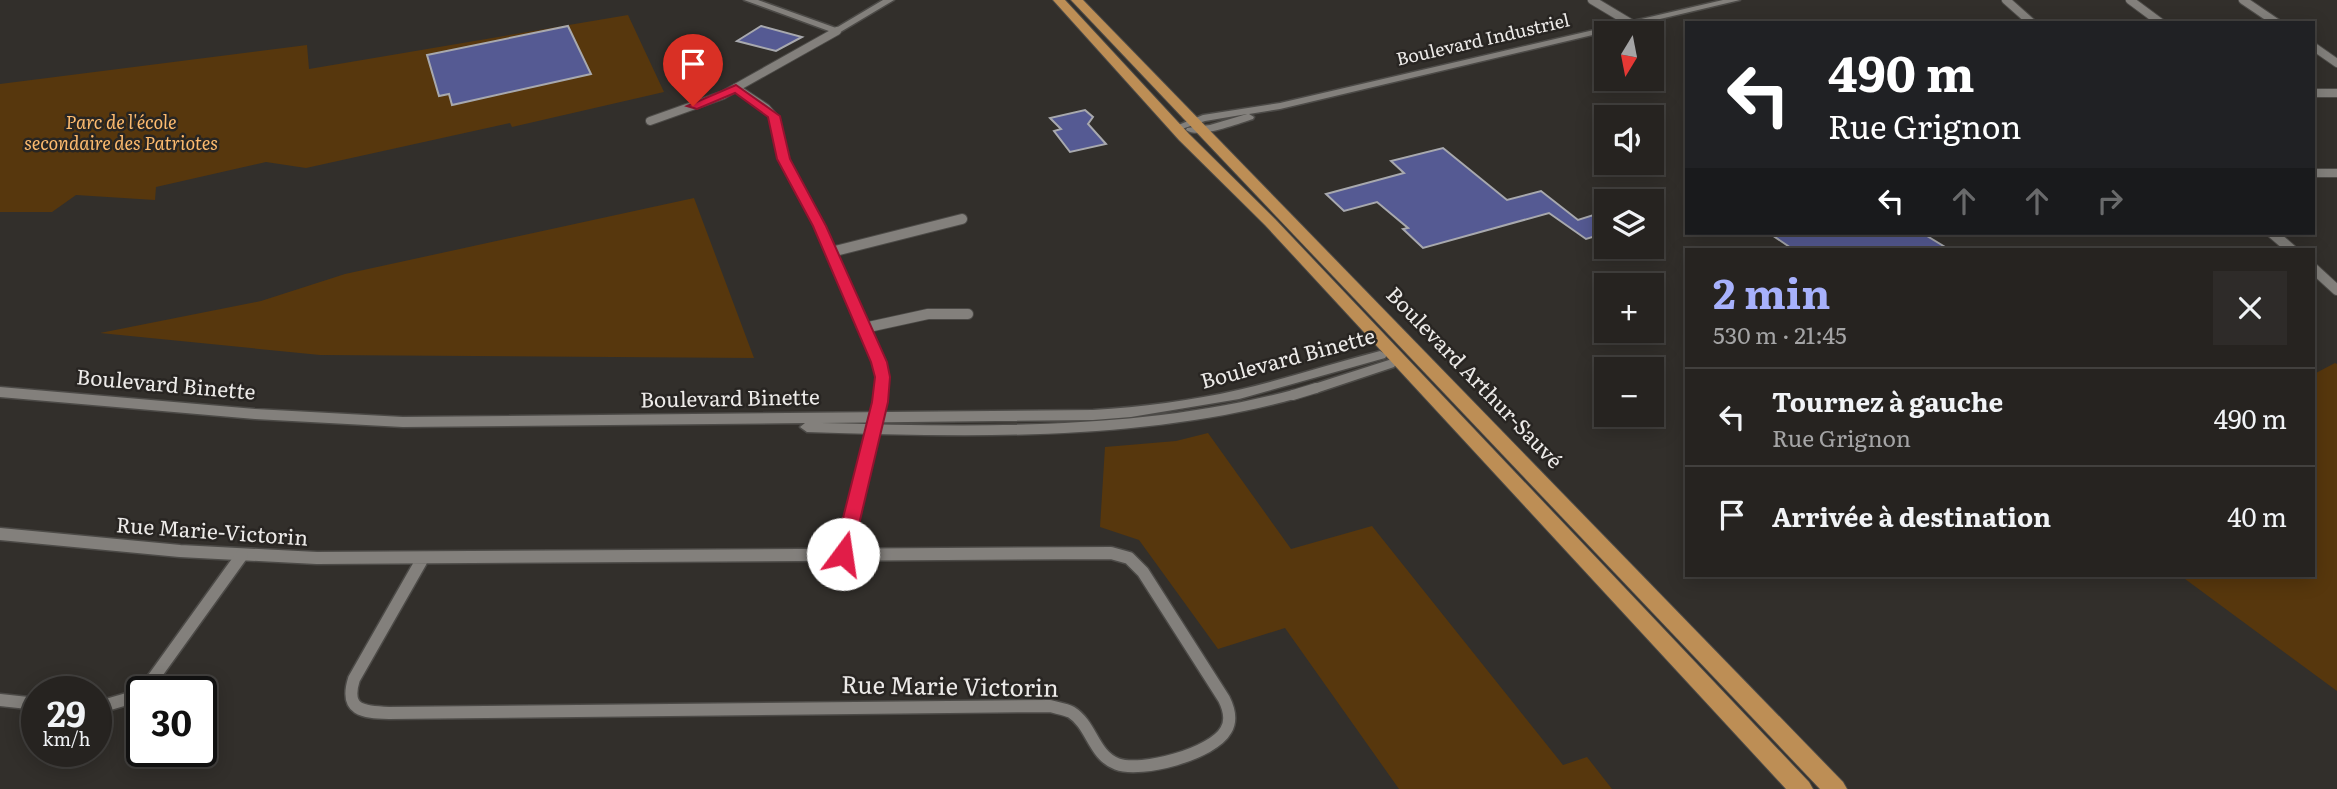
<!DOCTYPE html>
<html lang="fr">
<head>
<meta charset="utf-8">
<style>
	:root { --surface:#262320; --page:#2e2b29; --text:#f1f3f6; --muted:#a4a4a5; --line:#42403e; --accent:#a7b1fc }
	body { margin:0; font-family:Literata,serif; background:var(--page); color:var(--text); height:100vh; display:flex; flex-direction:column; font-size:26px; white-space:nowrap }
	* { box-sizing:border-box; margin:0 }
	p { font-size:23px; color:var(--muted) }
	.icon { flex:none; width:38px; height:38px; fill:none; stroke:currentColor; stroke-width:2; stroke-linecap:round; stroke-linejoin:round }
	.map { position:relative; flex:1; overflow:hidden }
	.panel { position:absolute; left:1685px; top:248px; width:630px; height:329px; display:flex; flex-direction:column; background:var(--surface); border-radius:0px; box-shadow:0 4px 18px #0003,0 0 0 2px var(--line) }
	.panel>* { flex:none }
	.guide { position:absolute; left:1685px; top:21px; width:630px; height:214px; border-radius:0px; box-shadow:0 4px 18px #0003,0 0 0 2px var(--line); background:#202124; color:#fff; overflow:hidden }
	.needle { width:46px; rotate:190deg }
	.buttons { position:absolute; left:1594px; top:21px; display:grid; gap:14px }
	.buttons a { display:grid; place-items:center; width:70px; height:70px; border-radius:0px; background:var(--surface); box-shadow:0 4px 18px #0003,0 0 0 2px var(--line); font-size:35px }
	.speed { position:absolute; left:21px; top:676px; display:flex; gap:14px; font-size:35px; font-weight:700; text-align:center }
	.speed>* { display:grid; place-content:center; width:91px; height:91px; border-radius:50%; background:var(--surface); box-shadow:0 4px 18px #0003,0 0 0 2px var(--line); line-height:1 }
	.speed small { font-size:18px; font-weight:400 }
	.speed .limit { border:4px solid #111; border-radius:10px; background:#fff; color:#111 }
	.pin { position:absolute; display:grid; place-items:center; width:60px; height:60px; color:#fff; margin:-72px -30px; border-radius:50% 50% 50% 0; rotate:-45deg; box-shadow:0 0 7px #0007 }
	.pin .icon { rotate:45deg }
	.me { position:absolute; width:77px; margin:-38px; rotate:14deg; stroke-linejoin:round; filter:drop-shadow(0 0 5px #0008) }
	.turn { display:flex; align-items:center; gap:24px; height:147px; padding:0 28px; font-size:32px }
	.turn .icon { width:91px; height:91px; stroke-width:2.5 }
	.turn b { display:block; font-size:49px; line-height:60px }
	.lanes { display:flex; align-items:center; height:66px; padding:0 28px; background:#0003; justify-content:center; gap:35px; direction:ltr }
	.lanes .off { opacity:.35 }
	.round { display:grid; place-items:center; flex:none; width:74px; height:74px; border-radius:0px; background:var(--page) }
	.overview { display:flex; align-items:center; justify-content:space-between; height:119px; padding:0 28px }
	h1 { font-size:42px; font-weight:700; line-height:52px; color:var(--accent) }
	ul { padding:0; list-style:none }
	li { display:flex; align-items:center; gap:21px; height:98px; padding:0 28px; border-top:2px solid var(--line) }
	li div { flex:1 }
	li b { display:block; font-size:26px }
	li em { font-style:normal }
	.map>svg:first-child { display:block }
	.green { fill:#57370d }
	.building { fill:#555a93; stroke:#a8a9ae; stroke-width:2 }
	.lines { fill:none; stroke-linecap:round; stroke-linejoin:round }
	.minor-far2-casing { stroke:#4c4a47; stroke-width:10 }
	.minor-far1-casing { stroke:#4c4a47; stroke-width:12 }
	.minor-casing { stroke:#4c4a47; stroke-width:15 }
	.tertiary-casing { stroke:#4c4a47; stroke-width:3 }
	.primary-casing { stroke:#4c4a47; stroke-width:2 }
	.minor-far2 { stroke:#83807c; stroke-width:8 }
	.minor-far1 { stroke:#83807c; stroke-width:10 }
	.minor { stroke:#83807c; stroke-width:12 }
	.tertiary { fill:#83807c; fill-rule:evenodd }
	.primary { fill:#bd8e55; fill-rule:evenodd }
	.route { fill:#e11d48; stroke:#92132f; stroke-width:2 }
	.labels { text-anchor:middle; stroke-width:5; stroke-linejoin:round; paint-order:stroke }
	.far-street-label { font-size:18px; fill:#eceae8; stroke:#282522 }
	.far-park-label { font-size:18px; font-style:italic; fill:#fdbb6f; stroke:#282522 }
	.street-label { font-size:21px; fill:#eceae8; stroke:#282522 }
	.near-street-label { font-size:24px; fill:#eceae8; stroke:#282522 }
</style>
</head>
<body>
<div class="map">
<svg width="2337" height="789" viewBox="0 0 2337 789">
	<rect width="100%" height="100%" fill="#322f2b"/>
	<g class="green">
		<polygon points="628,15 664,92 512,127 510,123 306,168 266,162 156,187 155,200 76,195 52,212 0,212 0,84 307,45 309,69"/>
		<polygon points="694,198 754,358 320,355 100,333 261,301 345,274"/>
		<polygon points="2335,363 2337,364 2337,691 2181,576 2314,576 2314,374"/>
		<polygon points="1208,433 1291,549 1372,526 1563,765 1587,757 1612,789 1399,789 1285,628 1218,649 1139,540 1100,527 1105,447 1176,441"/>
	</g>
	<g class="building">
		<polygon points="568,26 591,74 452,105 449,94 439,96 427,55"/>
		<polygon points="761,26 802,37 776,51 737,41"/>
		<polygon points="1085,110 1093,117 1088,124 1106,144 1070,152 1054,131 1061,129 1050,118"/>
		<polygon points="1443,148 1507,200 1541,191 1578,220 1606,211 1606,233 1586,239 1549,213 1423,248 1403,229 1408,228 1377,202 1344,211 1326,194 1404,173 1391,161"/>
		<polygon points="1769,233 1922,233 1950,250 1794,250"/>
	</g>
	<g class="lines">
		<g class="minor-far2-casing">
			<g id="minor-far2">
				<polyline points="1592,0 1632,24"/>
				<polyline points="2006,0 2032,23"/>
				<polyline points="2130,0 2161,23"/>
				<polyline points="2243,0 2277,23"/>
				<polyline points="2314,47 2337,63"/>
				<polyline points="736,88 766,108 776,119 783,159 807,203"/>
				<polyline points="2314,93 2337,93"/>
				<polyline points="650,121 723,95 837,31"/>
				<polyline points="2314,173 2337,173"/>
			</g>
		</g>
		<g class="minor-far1-casing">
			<g id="minor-far1">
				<polyline points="806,201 820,227 882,370 883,384 866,461"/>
				<polyline points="2272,233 2292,250"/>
				<polyline points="831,252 962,219"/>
				<polyline points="2314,269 2337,290"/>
				<polyline points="864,328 928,314 968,314"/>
				<polyline points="1293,395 1316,388"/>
			</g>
		</g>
		<g class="minor-casing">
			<g id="minor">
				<path d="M0 534 180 551 317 558 1111 553 1129 558 1143 572 1224 699C1229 709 1232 720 1226 730 1213 754 1141 773 1117 764 1093 755 1092 725 1071 712 1065 709 1057 708 1050 706L389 713C363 712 344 711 354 679L423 558"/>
				<polyline points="843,554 866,459"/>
				<polyline points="0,700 37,704"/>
				<polyline points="96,708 127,699 152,680 242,555"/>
			</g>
		</g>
		<g class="tertiary-casing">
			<g id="tertiary">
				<polygon points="744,0 758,0 836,28 883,0 894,0 837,34"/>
				<path d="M1723 0H1740L1280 109 1249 114 1254 117 1253 119C1237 124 1199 139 1186 130L1187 128 1210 125 1247 114 1205 121 1176 131 1171 128 1203 115 1280 103Z"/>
				<path d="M1380 351 1387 355 1385 358 1239 399 1131 417 1093 420 821 423C978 427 1140 431 1293 390L1300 395 1298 398C1138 442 971 437 807 432L800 427 805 423 403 427 255 419 0 397V387L255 409 403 417 1093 410C1142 407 1190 401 1238 390 1286 379 1333 363 1380 351Z"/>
				<polygon points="1389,360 1394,361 1396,364 1394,367 1316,393 1309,388 1311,385"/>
			</g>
		</g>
		<g class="primary-casing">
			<g id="primary">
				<polygon points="1053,0 1065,0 1189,134 1275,219 1809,782 1813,789 1786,789 1265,225 1179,140"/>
				<polygon points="1071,0 1083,0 1843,782 1847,789 1820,789"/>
			</g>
		</g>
		<use href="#minor-far2" class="minor-far2"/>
		<use href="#minor-far1" class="minor-far1"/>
		<use href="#minor" class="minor"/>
		<use href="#tertiary" class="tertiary"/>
		<use href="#primary" class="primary"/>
	</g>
	<polygon class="route" points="736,85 780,116 790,159 826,226 887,362 890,377 888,402 852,554 849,559 836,559 834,554 872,402 875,377 871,362 813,226 777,159 768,117 735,93 697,109 687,106"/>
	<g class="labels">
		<g class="far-street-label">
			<text transform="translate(1483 40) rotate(-13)" y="6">Boulevard Industriel</text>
		</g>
		<g class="far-park-label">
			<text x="121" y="129">Parc de l'école<tspan x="121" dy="21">secondaire des Patriotes</tspan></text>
		</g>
		<g class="street-label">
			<text transform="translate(1288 359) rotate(-15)" y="7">Boulevard Binette</text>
			<text transform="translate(1474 378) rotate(46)" y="7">Boulevard Arthur-Sauvé</text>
			<text transform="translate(166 385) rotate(5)" y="7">Boulevard Binette</text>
			<text transform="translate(730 399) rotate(-1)" y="7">Boulevard Binette</text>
			<text transform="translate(212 532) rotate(4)" y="7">Rue Marie-Victorin</text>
		</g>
		<g class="near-street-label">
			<text transform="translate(950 687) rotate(1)" y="8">Rue Marie Victorin</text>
		</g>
	</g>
</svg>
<div class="buttons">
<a><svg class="needle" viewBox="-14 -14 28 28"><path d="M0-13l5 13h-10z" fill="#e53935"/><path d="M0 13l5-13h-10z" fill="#a4a4a5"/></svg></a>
<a><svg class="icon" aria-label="sound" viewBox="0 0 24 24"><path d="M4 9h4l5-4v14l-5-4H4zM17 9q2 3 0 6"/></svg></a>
<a><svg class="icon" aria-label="layers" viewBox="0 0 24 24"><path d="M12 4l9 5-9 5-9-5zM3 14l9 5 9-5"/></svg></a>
<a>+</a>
<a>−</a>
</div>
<div class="speed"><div>29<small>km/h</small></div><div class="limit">30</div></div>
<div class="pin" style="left:693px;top:106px;background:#d93025"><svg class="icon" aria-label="arrive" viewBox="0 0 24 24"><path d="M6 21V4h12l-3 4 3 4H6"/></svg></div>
<svg class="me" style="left:843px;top:554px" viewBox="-20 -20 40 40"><circle r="19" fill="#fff"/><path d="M0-13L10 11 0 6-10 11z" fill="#e11d48"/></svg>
<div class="guide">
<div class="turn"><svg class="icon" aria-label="left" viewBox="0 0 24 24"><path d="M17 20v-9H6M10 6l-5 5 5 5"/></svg><div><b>490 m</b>Rue Grignon</div></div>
<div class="lanes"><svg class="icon" aria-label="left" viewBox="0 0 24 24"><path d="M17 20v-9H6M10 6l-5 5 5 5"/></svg><svg class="icon off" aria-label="ahead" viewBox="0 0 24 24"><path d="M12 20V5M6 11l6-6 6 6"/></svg><svg class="icon off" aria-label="ahead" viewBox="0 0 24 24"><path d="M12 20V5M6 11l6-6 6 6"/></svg><svg class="icon off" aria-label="right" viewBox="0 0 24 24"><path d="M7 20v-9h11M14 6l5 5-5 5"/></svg></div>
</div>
<section class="panel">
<div class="overview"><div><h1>2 min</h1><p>530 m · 21:45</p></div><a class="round"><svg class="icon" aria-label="close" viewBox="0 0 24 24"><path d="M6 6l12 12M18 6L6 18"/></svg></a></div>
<ul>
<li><svg class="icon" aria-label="left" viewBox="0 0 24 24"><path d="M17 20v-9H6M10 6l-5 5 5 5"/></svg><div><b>Tournez à gauche</b><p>Rue Grignon</p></div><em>490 m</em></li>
<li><svg class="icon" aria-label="arrive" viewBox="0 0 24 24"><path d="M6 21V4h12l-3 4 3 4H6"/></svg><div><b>Arrivée à destination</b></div><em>40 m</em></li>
</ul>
</section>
</div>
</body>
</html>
